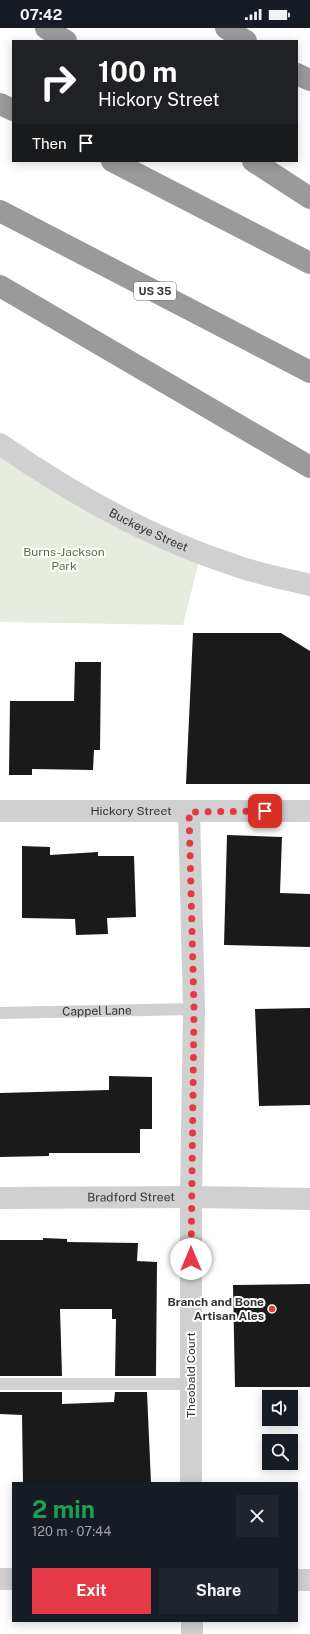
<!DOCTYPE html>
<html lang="en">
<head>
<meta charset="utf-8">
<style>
	:root { --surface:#171b24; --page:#20242c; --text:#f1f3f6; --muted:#9ea1a6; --accent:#e63946 }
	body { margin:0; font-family:"Public Sans",sans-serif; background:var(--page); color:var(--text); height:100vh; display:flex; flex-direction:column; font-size:15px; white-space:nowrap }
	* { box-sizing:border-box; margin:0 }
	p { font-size:13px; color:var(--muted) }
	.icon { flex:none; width:22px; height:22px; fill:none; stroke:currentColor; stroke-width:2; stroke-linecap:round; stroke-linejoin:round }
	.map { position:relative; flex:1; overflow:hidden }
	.drawer { position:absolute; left:12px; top:1454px; width:286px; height:140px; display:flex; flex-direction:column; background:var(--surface); border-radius:0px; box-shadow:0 2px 10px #0003 }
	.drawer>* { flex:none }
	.guide { position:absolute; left:12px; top:12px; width:286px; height:122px; border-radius:0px; box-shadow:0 2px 10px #0003; background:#202124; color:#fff; overflow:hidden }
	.tools { position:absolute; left:262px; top:1362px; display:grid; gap:8px }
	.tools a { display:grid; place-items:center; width:36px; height:36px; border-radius:0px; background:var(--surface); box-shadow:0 2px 10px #0003; font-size:20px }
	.pin { position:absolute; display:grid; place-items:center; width:34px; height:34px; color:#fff; margin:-17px; border-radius:8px; box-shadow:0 2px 6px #0006 }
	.me { position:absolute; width:44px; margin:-22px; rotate:0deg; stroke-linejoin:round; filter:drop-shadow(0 0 3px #0008) }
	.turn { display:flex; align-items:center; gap:14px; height:84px; padding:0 20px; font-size:18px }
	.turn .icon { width:52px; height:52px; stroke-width:2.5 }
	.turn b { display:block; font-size:28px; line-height:34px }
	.then { display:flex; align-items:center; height:38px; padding:0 20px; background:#0003; gap:8px; font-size:15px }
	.round { display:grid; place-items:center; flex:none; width:42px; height:42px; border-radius:0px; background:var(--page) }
	.overview { display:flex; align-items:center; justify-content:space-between; height:68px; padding:0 20px }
	h1 { font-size:24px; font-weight:700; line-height:30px; color:#1e9e55 }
	.primary-button { display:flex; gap:8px; margin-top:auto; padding:8px 20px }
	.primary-button a { flex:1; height:46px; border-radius:0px; background:var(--accent); color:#fff; font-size:16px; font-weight:700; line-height:46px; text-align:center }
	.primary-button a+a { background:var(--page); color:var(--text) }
	.status { display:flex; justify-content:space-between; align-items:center; height:28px; padding:0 20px; background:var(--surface); direction:ltr }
	.status svg { height:11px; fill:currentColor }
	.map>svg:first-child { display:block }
	.green { fill:#e6ecdf }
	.building { fill:#1a1a1a }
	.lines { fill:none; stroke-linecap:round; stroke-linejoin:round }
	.lane { stroke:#d0d0d0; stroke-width:12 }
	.street { stroke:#d0d0d0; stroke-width:22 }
	.highway { stroke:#9a9a9a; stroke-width:22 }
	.route { stroke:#e63946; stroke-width:7; stroke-dasharray:0 12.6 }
	.poi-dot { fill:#e63946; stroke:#fff; stroke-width:1.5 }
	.labels { text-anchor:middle; stroke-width:4; stroke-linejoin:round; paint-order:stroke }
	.shield { fill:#fff; stroke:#707070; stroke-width:1 }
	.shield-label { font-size:11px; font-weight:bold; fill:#333 }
	.street-label { font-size:12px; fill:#333; stroke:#fff }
	.park-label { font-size:12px; fill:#56703f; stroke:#fff }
	.poi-label { font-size:12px; font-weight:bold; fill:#333; stroke:#fff; text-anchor:end }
</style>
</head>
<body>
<div class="status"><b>07:42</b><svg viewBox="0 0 49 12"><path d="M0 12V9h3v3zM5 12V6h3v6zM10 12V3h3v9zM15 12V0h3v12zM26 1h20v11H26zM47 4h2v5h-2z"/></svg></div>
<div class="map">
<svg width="310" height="1606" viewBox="0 0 310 1606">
	<rect width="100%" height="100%" fill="#fff"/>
	<polygon class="green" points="0,416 201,525 183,597 0,594"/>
	<g class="building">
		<polygon points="193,605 281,605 310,623 310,756 186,756"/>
		<polygon points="75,634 101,634 100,722 94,722 93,742 32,741 32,747 9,747 10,673 74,673"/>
		<polygon points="227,807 282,809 280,865 310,866 310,919 224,917"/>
		<polygon points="22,818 50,819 50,827 98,824 98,828 134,828 136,889 107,890 108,906 76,907 75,891 22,890"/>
		<polygon points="310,980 310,1077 259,1078 255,981"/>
		<polygon points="109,1048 152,1049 152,1101 140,1101 140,1125 49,1125 49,1128 0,1129 0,1065 109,1062"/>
		<polygon points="43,1210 67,1211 67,1214 138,1215 137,1233 157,1234 156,1348 115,1348 116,1291 112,1291 112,1281 60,1281 62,1348 0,1348 0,1212 43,1212"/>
		<polygon points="310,1256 310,1359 235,1359 233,1257"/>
		<polygon points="0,1364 62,1364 62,1376 114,1374 115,1364 147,1364 151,1455 23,1455 22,1387 0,1386"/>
	</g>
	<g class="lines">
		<g class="lane">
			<path id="s1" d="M0 985 194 981"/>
			<polyline points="0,1356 191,1356"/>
		</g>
		<g class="street">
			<path id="s2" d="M0 416C72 466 150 510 234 537 258 546 285 551 310 557"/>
			<path id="s3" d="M0 783H310"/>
			<polyline points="189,784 194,981 191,1169 191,1455"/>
			<path id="s4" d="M0 1170 191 1169 310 1171"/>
			<polyline points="0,1551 13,1551"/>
			<polyline points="297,1552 310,1552"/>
			<polyline points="192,1593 192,1606"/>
		</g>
		<g class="highway">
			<polyline points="46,0 66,13"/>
			<polyline points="226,0 246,13"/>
			<polyline points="297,46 310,52"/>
			<polyline points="0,76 13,82"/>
			<polyline points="112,133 310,235"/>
			<polyline points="253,133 310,170"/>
			<polyline points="0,183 310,344"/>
			<polyline points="0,258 310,439"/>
		</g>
	</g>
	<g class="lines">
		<polyline class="route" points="191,1231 194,981 189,784 265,783"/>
	</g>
	<circle class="poi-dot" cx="272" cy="1281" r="4"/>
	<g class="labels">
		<rect class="shield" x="134" y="254" width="42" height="18" rx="3"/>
		<g class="shield-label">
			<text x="155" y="267">US 35</text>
		</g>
		<g class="street-label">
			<text dy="4" stroke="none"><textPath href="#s2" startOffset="172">Buckeye Street</textPath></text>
			<text dy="4" stroke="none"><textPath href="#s3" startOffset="131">Hickory Street</textPath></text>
			<text dy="4" stroke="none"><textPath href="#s1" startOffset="97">Cappel Lane</textPath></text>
			<text dy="4" stroke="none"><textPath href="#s4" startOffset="131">Bradford Street</textPath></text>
			<text transform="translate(191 1347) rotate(-90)" y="4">Theobald Court</text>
		</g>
		<g class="park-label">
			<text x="64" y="528">Burns-Jackson<tspan x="64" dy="14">Park</tspan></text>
		</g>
		<g class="poi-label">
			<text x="264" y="1278">Branch and Bone<tspan x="264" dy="14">Artisan Ales</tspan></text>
		</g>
	</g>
</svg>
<div class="tools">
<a><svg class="icon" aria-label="sound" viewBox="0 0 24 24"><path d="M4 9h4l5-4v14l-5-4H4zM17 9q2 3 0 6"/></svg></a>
<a><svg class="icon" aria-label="search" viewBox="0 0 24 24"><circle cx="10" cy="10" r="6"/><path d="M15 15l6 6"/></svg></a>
</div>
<div class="pin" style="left:265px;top:783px;background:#d93025"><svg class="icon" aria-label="arrive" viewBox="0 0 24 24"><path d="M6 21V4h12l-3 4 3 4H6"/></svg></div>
<svg class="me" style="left:191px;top:1231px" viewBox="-20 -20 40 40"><circle r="19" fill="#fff"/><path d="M0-13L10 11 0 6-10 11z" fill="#e63946"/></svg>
<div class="guide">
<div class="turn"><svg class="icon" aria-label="right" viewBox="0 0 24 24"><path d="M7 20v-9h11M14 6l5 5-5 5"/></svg><div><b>100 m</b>Hickory Street</div></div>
<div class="then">Then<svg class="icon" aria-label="arrive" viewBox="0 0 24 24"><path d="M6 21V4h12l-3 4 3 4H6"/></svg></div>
</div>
<section class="drawer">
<div class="overview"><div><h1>2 min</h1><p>120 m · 07:44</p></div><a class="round"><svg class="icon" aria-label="close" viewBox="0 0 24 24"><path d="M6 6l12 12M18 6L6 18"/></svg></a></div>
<div class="primary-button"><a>Exit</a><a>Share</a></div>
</section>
</div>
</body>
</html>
